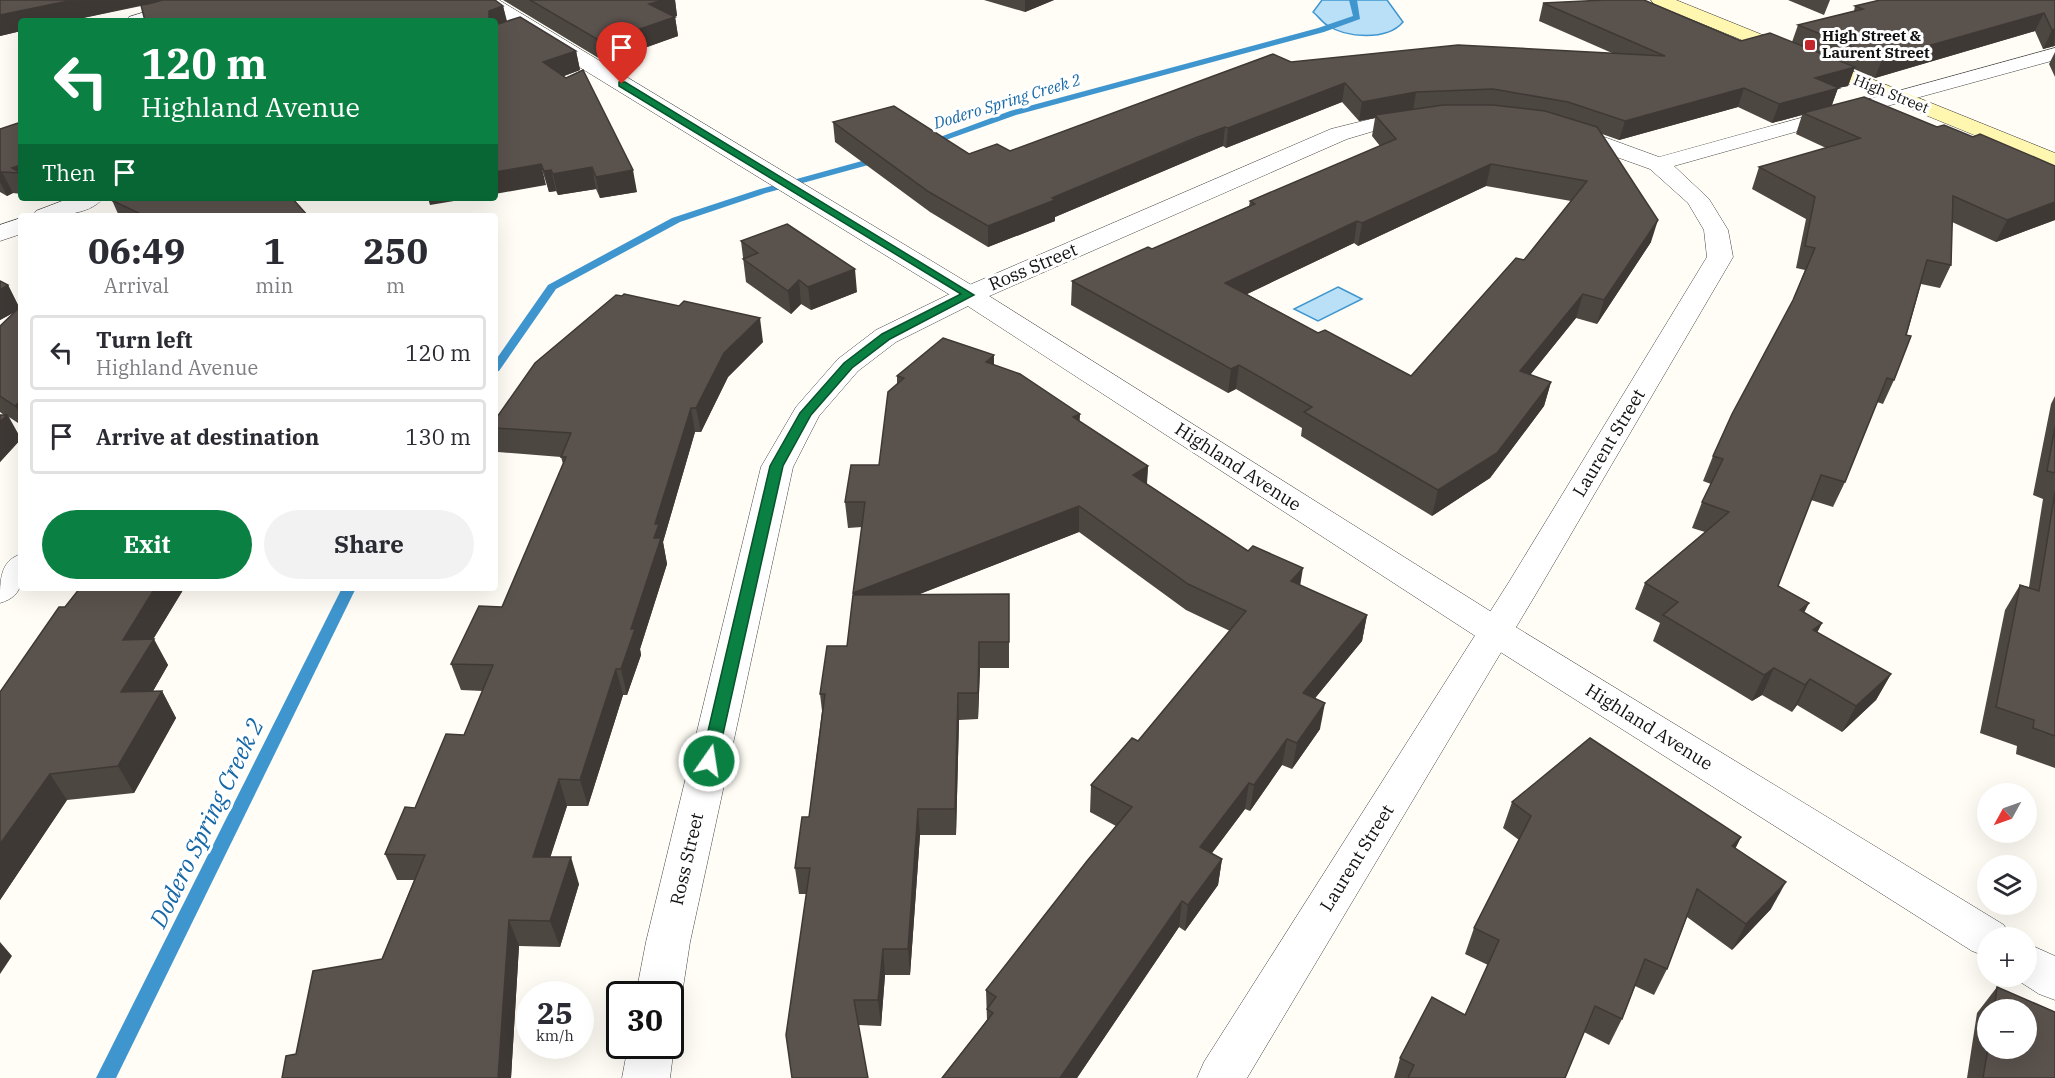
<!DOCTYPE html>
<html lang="en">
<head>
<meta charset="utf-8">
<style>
	:root { --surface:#fff; --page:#f2f2f3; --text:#2b2b33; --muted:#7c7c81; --line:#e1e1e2; --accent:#0b8043 }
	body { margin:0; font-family:"IBM Plex Serif",serif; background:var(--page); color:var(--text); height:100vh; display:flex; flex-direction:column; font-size:22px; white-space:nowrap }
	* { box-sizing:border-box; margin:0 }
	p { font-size:20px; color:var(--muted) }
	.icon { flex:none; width:33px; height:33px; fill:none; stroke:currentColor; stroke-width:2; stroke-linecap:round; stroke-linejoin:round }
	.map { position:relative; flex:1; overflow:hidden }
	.sheet { position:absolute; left:18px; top:213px; width:480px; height:378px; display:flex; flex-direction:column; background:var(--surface); border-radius:6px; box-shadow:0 6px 24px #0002 }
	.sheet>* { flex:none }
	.hud { position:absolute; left:18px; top:18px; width:480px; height:183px; border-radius:6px; box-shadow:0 6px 24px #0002; background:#0b8043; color:#fff; overflow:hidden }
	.needle { width:39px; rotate:230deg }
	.buttons { position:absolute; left:1977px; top:783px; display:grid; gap:12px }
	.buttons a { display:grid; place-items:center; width:60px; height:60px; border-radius:50%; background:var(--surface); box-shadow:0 6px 24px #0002; font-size:30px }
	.speed { position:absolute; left:516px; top:981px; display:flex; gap:12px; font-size:30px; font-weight:700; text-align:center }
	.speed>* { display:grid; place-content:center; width:78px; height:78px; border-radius:50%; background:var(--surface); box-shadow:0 6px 24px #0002; line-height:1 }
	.speed small { font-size:15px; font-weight:400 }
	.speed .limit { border:3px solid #111; border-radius:9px; background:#fff; color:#111 }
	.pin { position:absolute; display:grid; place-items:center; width:51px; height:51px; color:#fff; margin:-62px -26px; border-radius:50% 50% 50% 0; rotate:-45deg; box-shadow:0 0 6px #0007 }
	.pin .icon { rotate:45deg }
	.me { position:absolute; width:66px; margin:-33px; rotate:13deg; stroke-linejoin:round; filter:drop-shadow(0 0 4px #0008) }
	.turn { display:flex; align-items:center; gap:21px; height:126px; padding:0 24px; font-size:27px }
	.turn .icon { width:78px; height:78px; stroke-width:2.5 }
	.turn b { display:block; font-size:42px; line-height:51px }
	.then { display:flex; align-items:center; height:57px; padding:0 24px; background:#0003; gap:12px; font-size:22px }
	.eta { display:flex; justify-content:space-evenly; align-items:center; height:102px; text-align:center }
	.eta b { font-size:36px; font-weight:700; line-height:42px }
	.action { display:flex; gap:12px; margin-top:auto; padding:12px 24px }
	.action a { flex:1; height:69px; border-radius:36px; background:var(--accent); color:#fff; font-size:24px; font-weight:700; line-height:69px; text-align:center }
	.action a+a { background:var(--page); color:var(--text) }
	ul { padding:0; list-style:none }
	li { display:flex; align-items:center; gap:18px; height:75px; margin:0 12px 9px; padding:0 12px; border:3px solid var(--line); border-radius:6px }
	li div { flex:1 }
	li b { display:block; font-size:22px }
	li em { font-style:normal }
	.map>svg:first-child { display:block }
	.water { fill:#b9e0f7; stroke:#3f96cf; stroke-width:1.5 }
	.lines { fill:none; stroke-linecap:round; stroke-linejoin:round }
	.stream { fill:#3f96cf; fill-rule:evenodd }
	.minor-casing { stroke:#444; stroke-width:1 }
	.tertiary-casing { stroke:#444; stroke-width:1 }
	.secondary-casing { stroke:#333; stroke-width:1 }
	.minor { fill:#fff; fill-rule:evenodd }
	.tertiary { fill:#fff; fill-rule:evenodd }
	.secondary { fill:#fff6b0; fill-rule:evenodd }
	.wall { fill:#4d4742; fill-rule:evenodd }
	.shaded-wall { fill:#3f3936 }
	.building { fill:#5a524d; stroke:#3f3936; stroke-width:1.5; fill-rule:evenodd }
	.route { fill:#0b8043; stroke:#07532c; stroke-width:1.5 }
	.poi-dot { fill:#c4262e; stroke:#fff; stroke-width:2 }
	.labels { text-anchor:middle; stroke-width:6; stroke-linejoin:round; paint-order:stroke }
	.far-poi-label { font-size:15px; font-weight:bold; fill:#111; stroke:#fff; text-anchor:start }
	.far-street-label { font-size:15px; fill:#111; stroke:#fff }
	.far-water-label { font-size:16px; font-style:italic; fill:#1768a6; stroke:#fff }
	.street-label { font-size:18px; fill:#111; stroke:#fff }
	.near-water-label { font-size:24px; font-style:italic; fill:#1768a6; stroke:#fff }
</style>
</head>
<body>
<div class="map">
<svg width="2055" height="1078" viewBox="0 0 2055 1078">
	<rect width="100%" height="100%" fill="#fffdf5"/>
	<g class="water">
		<path d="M1322 0H1387L1403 22C1387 41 1346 38 1327 25 1322 22 1318 16 1313 12Z"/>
		<polygon points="1338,287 1362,299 1318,321 1294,309"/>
	</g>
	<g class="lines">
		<g class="stream">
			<polygon points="1349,0 1357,0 1360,19 1324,32 1016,115 929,146 921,144 1010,111 1318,28 1353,16"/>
			<polygon points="880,156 885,159 883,161 766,193 680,222 556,289 499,371 495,372 495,361 548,285 672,218 760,189"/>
			<polygon points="342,588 356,588 116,1078 96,1078"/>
		</g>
		<g class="minor-casing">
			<g id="minor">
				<polygon points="183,0 210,0 207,4 155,21 127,21 129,17"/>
				<polygon points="1898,91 1905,93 1908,97 1905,101 1674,166 1709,199 1728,230 1733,257 1540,587 1247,1078 1197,1078 1204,1062 1509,582 1707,257 1704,230 1688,203 1650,169 1558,136 1555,131 1558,126 1566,124 1574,126 1659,157"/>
				<polygon points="1417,112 1425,113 1428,118 1425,123 1384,128 1347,139 978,301 896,342 858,371 819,416 793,467 690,942 682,994 675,1008 670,1010 670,994 636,994 646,942 761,467 796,407 838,359 876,330 960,289 1331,129 1383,116"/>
				<path d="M70 198H103C90 216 53 216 33 216L36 211Z"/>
				<polygon points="21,218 21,234 0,241 0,225"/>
				<path d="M21 554C21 577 27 595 0 603 0 579 0 561 21 554Z"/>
				<polygon points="670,1037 674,1046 670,1078 622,1078 628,1046 670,1046"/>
			</g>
		</g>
		<g class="tertiary-casing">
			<g id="tertiary">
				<polygon points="478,0 499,0 978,289 1509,623 2004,925 2010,938 1988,938 1988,957 1972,951 1483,641 960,301 519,30"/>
				<polygon points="2055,48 2055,60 1898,103 1891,101 1888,97 1891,93"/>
				<polygon points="2026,943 2055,956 2055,1000 2039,994 2011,976 2026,976"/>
			</g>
		</g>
		<g class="secondary-casing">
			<polygon id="secondary" points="1651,0 1676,0 2055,153 2055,168 1654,4"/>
		</g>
		<use href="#minor" class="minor"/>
		<use href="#tertiary" class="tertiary"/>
		<use href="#secondary" class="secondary"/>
	</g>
	<g class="wall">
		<polygon points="0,0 503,6 507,21 576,51 580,70 564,76 637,192 600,198 596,189 558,195 556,191 549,192 495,21 141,6 69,21 21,21 21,31 0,36"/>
		<polygon points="503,0 675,0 677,16 674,17 675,17 678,36 605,62"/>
		<polygon points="984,0 1054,0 1025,12"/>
		<polygon points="1788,0 1830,0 1824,15"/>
		<path d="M2055 0V46L2043 49 2035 31 1875 78 1854 69 1848 86 1838 88 1832 105 1937 127 1973 137 2055 166V220L1996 242 1952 222 1951 265 1940 288 1921 284 1894 380 1883 404 1877 402 1845 482 1833 507 1811 500 1778 586 1804 613 1822 623 1817 632 1891 674 1876 700 1842 732 1797 705 1792 712 1762 695 1752 701 1653 641 1660 623 1635 609 1645 583 1705 532 1692 528 1702 502 1711 484 1703 481 1713 456 1793 300 1805 270 1796 268 1806 219 1752 189 1759 167 1826 148 1796 134 1802 115 1772 123 1738 107 1619 140 1602 134 1651 242 1597 324 1576 318 1530 375 1551 382 1544 406 1490 478 1432 516 1301 436 1302 428 1236 389 1228 393 1071 305 1072 281 1152 249 1249 206 1250 201 1380 146 1372 136 1375 118 1359 121 1342 102 1226 148 1223 146 1194 158 1055 217V221L988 247 930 212 835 142 833 122 969 154 1010 151 1291 62 1612 53 1539 21 1543 3 1741 41 1792 42 1798 25 1854 11 1855 6ZM1486 186 1571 201 1524 260 1411 376 1318 333 1247 294 1354 243 1358 246Z"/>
		<polygon points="2055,52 2055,77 2049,64"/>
		<polygon points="21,122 21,194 13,193 7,196 0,192 0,129"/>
		<polygon points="111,198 308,216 119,216"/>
		<polygon points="741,241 857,292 811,310 801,304 791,314 746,282"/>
		<polygon points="0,281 8,285 19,307 21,306 21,425 9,417 21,439 0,462 0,415 4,415 0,412 0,326 15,312 0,320"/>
		<polygon points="763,342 728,377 701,432 695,432 663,542 667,564 640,649 641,655 627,695 623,695 588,806 567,806 550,857 579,884 560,947 519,946 511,1078 282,1078 296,1054 382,959 414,880 397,880 385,854 464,735 483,691 461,690 451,664 502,607 563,464 561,457 498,452 495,443 495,420"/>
		<polygon points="994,365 1148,466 1147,484 1300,585 1367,615 1362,641 1315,698 1320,729 1292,769 1282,765 1250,811 1245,809 1212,853 1222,859 1218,885 1185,931 1179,927 1077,1078 942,1078 987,1020 986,990 1116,826 1090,812 1091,785 1138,741 1230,631 1186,610 1079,532 919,594 1009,594 1009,668 980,668 978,719 959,720 956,835 920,835 910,975 885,975 881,1026 859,1025 806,894 799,894 795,868 809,817 822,711 820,694 847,646 862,527 848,528 845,502 879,465 897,385 897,376"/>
		<polygon points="2055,396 2055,768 2016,754 2017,746 1980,733 2005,610 2020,585 2029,587 2043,499 2033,495 2051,404"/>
		<polygon points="80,588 237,588 235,590 183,590 153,639 168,665 153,691 162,691 176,718 134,793 67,800 0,900 0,692"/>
		<polygon points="1512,802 1741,837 1735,849 1771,909 1732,950 1687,917 1667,969 1654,995 1635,986 1622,1019 1609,1045 1584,1032 1565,1078 1394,1078 1400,1058 1465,1015 1488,965 1465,954 1474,928 1519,840 1503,828"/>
		<path d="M1997 987 2055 1012V1078H1967L1977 1013ZM1988 1010H2026V1048H1988Z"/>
	</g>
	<g class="shaded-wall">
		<polygon points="73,0 176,0 142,5 69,21 21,21 21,31 0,36 0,15"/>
		<polygon points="664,0 675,0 677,16 652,23 649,4"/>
		<polygon points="1025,0 1054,0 1025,12"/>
		<polygon points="503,6 507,24 495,29 495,21 489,21 489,11"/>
		<polygon points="2044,13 2035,31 1875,78 1882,59"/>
		<polygon points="675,17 678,36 605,62 602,42"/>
		<polygon points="2055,29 2054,46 2043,49 2052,30"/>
		<polygon points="576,51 580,70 548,82 543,62"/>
		<polygon points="1855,67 1848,86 1838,88 1831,107 1803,113 1802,115 1772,123 1779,104 1815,78"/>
		<polygon points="1345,83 1342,102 1226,148 1228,128"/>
		<polygon points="1744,88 1738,107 1619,140 1625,121"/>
		<polygon points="1416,92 1413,111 1375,115 1375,118 1359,121 1362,102"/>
		<polygon points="1225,127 1223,146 1055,217 1055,221 988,247 988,226 1052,198"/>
		<polygon points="541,164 546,185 495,194 495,172"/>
		<polygon points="1491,164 1486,186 1358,246 1362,223"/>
		<polygon points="21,165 21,173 12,168"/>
		<polygon points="592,167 596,189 558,195 553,174"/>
		<polygon points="551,170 556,191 549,192 544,171"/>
		<polygon points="633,170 637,192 600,198 596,177"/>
		<polygon points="0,172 2,172 13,193 7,196 0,182"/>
		<polygon points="428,198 472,198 430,205"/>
		<polygon points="2055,202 2055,220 1996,242 2007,220"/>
		<polygon points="1658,220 1651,242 1597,324 1604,300"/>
		<polygon points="1357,221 1354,243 1222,306 1225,283"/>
		<polygon points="855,269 857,292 811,310 808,287"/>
		<polygon points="799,280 801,304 791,314 788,291"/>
		<polygon points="8,285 20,309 0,320 0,290"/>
		<polygon points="1583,294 1576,318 1513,396 1520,371"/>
		<polygon points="760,318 763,342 728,377 701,432 696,408 724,353"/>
		<polygon points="994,355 994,380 986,362"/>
		<polygon points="1239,365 1236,389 1228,393 1231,369"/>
		<polygon points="1551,382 1544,406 1490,478 1432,516 1438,490"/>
		<polygon points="21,400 21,416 15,406"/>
		<polygon points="691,408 695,432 663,542 667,564 640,649 641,655 627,695 621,669 654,538 655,524"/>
		<polygon points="1080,414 1079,439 1073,417"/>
		<polygon points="7,415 21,439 0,462 0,422"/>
		<polygon points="1148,466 1146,491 1133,475"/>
		<polygon points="1079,506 1079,532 856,619 853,593"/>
		<polygon points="1303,568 1299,593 1291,581"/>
		<polygon points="155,588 182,588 183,590 137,666 123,640"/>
		<polygon points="1809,603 1796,629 1800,610"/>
		<polygon points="1367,615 1362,641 1298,719 1303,693"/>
		<polygon points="1822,623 1809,649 1813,630"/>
		<polygon points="154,639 168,665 137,719 121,692"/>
		<polygon points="979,642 980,668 978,719 978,693"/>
		<polygon points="1774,668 1762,695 1752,701 1764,675"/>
		<polygon points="616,669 623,695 588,806 580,780"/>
		<polygon points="1891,674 1876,700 1842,732 1856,706"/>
		<polygon points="1810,679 1797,705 1792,712 1805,685"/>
		<polygon points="162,691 176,718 134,793 118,766"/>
		<polygon points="958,693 959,720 956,835 955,809"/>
		<polygon points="1325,703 1320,729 1292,769 1297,743"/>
		<polygon points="1287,739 1282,765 1250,811 1254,785"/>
		<polygon points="50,774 67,800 0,900 0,844"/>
		<polygon points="559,779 567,806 542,883 533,857"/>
		<polygon points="1249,783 1245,809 1197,873 1200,847"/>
		<polygon points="918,809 920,835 910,975 908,949"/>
		<polygon points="1741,837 1728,863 1732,846"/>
		<polygon points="571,857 579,884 560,947 550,921"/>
		<polygon points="1222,859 1218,885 1185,931 1188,905"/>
		<polygon points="1786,882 1771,909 1732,950 1746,924"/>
		<polygon points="1182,901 1179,927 1077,1078 1060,1078"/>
		<polygon points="509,920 519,946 511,1078 497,1078"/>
		<polygon points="0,942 12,956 0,974"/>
		<polygon points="883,949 885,975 881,1026 878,1000"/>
	</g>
	<g class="building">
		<polygon points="0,0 73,0 0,15"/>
		<polygon points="163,0 495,0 503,6 489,11 489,21 145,21 141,5 148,4"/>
		<polygon points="530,0 664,0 649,4 675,17 602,42"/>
		<polygon points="1605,0 1644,0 1741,41 1770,33 1855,67 1815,78 1839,88 1779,104 1744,88 1625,121 1568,102 1493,89 1416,92 1362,102 1345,83 1228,128 1225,127 1195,138 1052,198 1055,200 988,226 929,192 833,122 894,106 969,154 997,144 1010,151 1273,54 1291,62 1458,45 1665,56 1543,3"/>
		<polygon points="1880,0 2055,0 2055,29 2052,30 2044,13 1882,59 1798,25 1863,9 1855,6"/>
		<polygon points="520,17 576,51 543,62 566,78 583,70 633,170 596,177 592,167 553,174 551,170 544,171 541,164 495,172 495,25"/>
		<polygon points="1864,97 1937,127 1944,125 1973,137 1980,134 2055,166 2055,202 2007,220 1953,196 1951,265 1927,260 1906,335 1911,336 1894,380 1887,378 1845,482 1821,475 1778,586 1809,603 1800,610 1822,623 1813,630 1891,674 1856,706 1810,679 1805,685 1774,668 1764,675 1663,615 1678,602 1645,583 1729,512 1702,502 1723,459 1713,456 1732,414 1793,300 1815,248 1805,246 1815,197 1759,167 1860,138 1803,113"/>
		<path d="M1443 105H1493L1545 111 1597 127 1658 220 1604 300 1583 294 1520 371 1551 382 1497 453 1438 490 1304 412 1312 407 1239 365 1231 369 1072 281 1148 247 1152 249 1255 204 1250 201 1396 139 1375 115ZM1491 164 1587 181 1524 260 1516 258 1411 376 1325 330 1318 333 1225 283 1357 221 1362 223Z"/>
		<polygon points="21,122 21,165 12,168 21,173 2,172 0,172 0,129"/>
		<polygon points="111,198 292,198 308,216 145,216 111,200"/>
		<polygon points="787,224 855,269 808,287 799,280 788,291 743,259 758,253 741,241"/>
		<polygon points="0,281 8,285 0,290"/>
		<polygon points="624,294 679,306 684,301 760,318 724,353 696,408 691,408 655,524 659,524 654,538 661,538 631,629 635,629 621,669 616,669 580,780 559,779 533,857 571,857 550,921 509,920 498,1078 282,1078 286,1056 296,1054 313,971 382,959 425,855 385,854 405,807 415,808 446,734 464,735 493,665 451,664 479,606 502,607 566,457 561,457 571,433 495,428 495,420 535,363 616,295 622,296"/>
		<polygon points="21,306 21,400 15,406 0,396 0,326"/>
		<polygon points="943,338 994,355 986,362 1020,374 1080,414 1073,417 1148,466 1133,475 1248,551 1253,546 1303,568 1291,581 1367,615 1303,693 1325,703 1297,743 1287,739 1254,785 1249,783 1200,847 1222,859 1188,905 1182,901 1060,1078 942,1078 993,1013 987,1009 996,997 986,990 1087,861 1132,807 1091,785 1132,738 1138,741 1246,611 1188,584 1079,506 853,593 865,502 845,502 851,465 879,465 888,392 904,378 897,376"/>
		<polygon points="0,415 7,415 0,422"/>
		<polygon points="2055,427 2055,473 2047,471"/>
		<polygon points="2055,492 2055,736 2033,728 2034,720 1996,707 2020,585 2039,591"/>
		<polygon points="80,588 155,588 123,640 154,639 121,692 162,691 118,766 50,774 0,844 0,692 59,607 65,607"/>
		<polygon points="1009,594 1009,642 979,642 978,693 958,693 955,809 918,809 908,949 883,949 878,1000 854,1000 868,1078 792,1078 786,1035 810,868 795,868 802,817 809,817 825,694 820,694 827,646 847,646 853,595"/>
		<polygon points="1590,738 1741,837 1732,846 1786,882 1746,924 1697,889 1667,969 1645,959 1622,1019 1595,1006 1565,1078 1408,1078 1414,1065 1400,1058 1432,997 1465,1015 1499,940 1474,928 1531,816 1512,802"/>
		<polygon points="1997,987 2055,1012 2055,1078 1983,1078 1988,1048 2026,1048 2026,1010 1994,1010"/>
	</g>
	<polygon class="route" points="619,82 625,82 974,295 890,339 852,368 811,415 783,466 717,761 715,765 709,767 703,765 701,761 770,466 800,413 844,363 882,334 961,294 619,86"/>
	<rect class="poi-dot" x="1804" y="39" width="12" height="12" rx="3"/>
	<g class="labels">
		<g class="far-poi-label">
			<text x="1822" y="41">High Street &amp;<tspan x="1822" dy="17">Laurent Street</tspan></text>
		</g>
		<g class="far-street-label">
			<text transform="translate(1891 94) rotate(22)" y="5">High Street</text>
		</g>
		<g class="far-water-label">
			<text transform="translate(1007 101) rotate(-17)" y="6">Dodero Spring Creek 2</text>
		</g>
		<g class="street-label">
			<text transform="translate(1033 267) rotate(-23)" y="6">Ross Street</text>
			<text transform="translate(1609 443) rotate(-59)" y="6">Laurent Street</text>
			<text transform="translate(1238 467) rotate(33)" y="6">Highland Avenue</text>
			<text transform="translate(1649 727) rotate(32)" y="6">Highland Avenue</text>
			<text transform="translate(1357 858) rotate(-58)" y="6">Laurent Street</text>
			<text transform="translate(687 859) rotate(-77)" y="6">Ross Street</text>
		</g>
		<g class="near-water-label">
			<text transform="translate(207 823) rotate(-64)" y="8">Dodero Spring Creek 2</text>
		</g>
	</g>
</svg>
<div class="buttons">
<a><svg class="needle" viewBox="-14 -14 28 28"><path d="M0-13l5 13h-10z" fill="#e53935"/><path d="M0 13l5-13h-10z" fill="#7c7c81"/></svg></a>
<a><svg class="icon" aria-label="layers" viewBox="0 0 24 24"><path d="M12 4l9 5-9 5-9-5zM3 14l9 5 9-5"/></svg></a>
<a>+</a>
<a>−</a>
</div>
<div class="speed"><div>25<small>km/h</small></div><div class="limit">30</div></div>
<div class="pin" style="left:622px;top:84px;background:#d93025"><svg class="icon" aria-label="arrive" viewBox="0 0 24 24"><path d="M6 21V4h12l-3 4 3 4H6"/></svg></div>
<svg class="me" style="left:709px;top:761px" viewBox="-20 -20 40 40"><circle r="17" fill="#0b8043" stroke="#fff" stroke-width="3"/><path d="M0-11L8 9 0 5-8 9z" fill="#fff"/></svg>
<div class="hud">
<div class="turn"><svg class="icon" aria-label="left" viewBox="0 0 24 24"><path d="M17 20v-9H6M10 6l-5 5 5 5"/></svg><div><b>120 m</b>Highland Avenue</div></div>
<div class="then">Then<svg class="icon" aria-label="arrive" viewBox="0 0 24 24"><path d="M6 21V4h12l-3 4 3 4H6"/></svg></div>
</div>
<section class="sheet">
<div class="eta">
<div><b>06:49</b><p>Arrival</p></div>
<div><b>1</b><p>min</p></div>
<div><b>250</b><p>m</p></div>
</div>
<ul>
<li><svg class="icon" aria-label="left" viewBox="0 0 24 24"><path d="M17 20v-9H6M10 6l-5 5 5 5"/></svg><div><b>Turn left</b><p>Highland Avenue</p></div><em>120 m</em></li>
<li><svg class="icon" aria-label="arrive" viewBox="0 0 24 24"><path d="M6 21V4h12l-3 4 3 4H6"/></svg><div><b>Arrive at destination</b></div><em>130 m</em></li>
</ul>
<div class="action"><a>Exit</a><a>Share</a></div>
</section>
</div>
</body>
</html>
